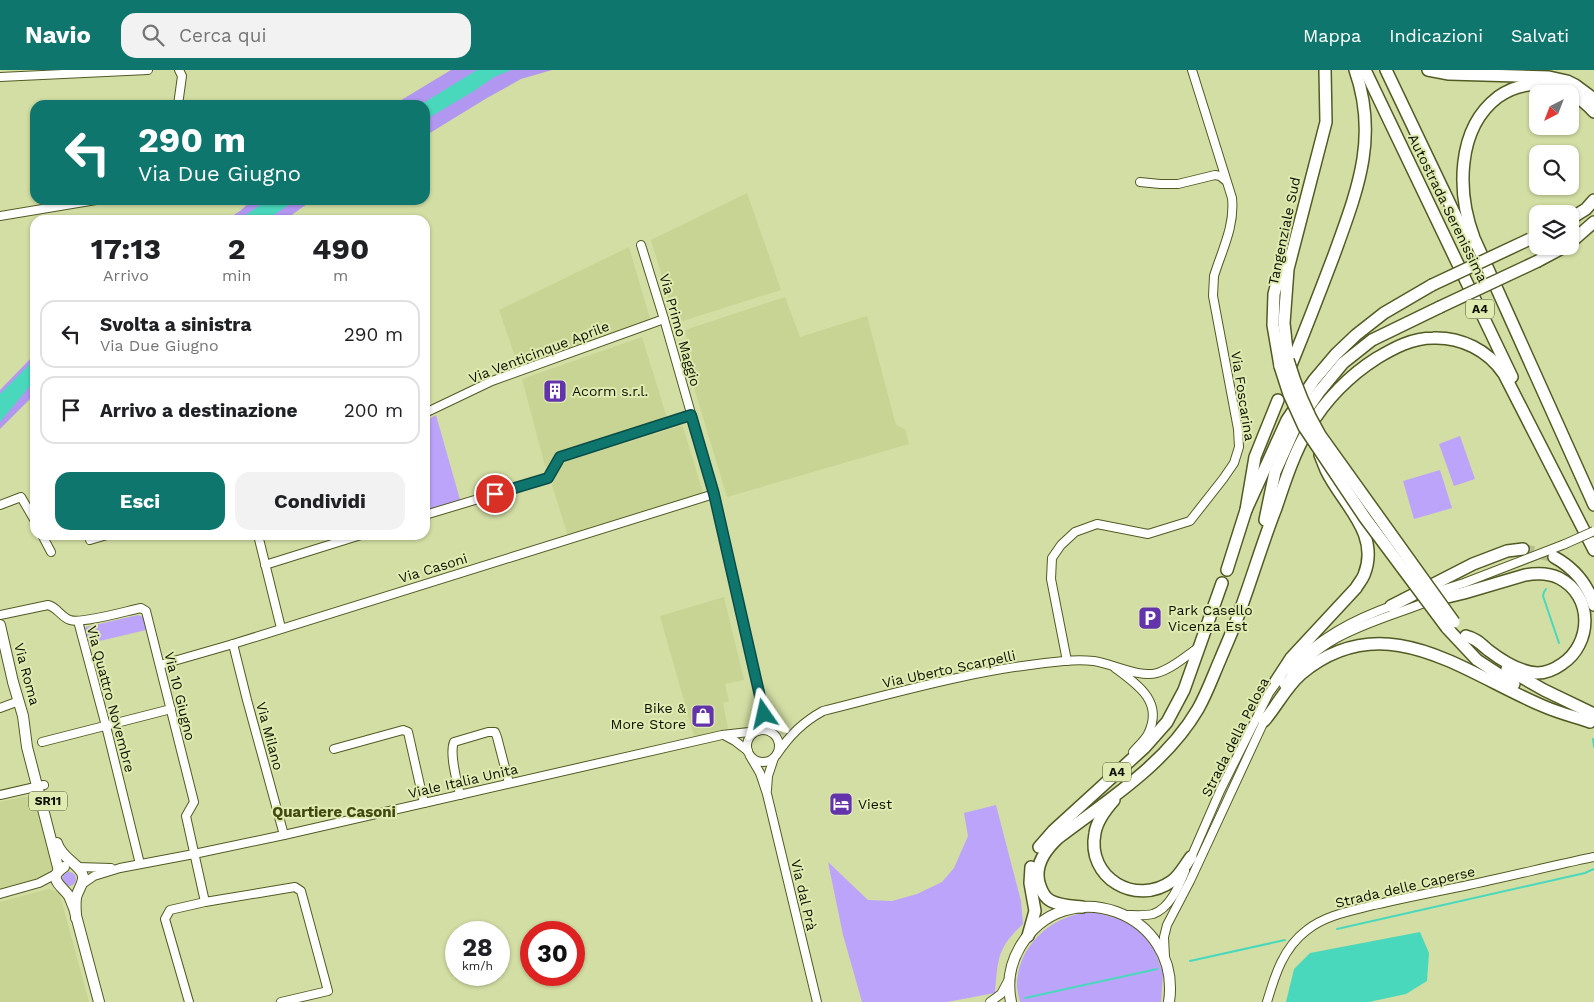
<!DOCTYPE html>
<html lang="it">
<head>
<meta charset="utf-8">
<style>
	:root { --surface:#fff; --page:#f2f2f2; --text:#202124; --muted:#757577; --line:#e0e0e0; --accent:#0f766e }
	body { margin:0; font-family:"Work Sans",sans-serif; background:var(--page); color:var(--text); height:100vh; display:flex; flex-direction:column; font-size:19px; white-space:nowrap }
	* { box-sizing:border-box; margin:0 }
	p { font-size:16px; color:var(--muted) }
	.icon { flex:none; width:28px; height:28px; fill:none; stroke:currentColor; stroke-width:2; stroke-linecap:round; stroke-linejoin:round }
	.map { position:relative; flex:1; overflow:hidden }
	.side { position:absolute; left:30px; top:145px; width:400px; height:325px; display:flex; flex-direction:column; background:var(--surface); border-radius:15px; box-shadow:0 1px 4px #0004 }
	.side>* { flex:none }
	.top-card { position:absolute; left:30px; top:30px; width:400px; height:105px; border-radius:15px; box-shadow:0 1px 4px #0004; background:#0f766e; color:#fff; overflow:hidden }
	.needle { width:32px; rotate:222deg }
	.fabs { position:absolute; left:1529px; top:15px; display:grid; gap:10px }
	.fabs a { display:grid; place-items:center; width:50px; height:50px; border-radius:10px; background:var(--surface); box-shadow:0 1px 4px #0004; font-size:25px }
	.speed { position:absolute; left:445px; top:851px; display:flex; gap:10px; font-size:25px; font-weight:700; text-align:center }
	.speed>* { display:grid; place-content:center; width:65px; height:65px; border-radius:50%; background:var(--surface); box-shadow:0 1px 4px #0004; line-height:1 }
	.speed small { font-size:12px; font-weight:400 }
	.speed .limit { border:8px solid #d22; background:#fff; color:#111 }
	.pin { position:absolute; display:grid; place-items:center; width:42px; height:42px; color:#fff; margin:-21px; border:2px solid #fff; border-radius:50%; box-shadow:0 1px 5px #0007 }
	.me { position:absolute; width:55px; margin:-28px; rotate:349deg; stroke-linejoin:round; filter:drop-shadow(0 0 4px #0008) }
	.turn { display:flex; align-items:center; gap:18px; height:105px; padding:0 25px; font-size:22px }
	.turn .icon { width:65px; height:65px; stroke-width:2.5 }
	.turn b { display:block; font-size:35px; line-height:42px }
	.eta { display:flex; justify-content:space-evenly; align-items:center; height:85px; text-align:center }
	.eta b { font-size:30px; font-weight:700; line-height:35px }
	.action { display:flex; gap:10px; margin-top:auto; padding:10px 25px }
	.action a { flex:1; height:58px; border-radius:15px; background:var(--accent); color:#fff; font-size:20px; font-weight:700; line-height:58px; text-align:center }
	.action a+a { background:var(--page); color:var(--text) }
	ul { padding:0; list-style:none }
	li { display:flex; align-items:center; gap:15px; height:68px; margin:0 10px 8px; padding:0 15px; border:2px solid var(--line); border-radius:15px }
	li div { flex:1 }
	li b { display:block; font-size:19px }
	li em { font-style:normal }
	header { display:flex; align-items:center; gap:30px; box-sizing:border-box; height:70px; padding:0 25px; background:var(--accent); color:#fff }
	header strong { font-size:24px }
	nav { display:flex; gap:28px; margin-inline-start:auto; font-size:18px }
	.search { width:350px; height:45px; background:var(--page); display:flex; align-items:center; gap:12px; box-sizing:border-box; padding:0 18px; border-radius:15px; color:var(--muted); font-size:19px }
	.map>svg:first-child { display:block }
	.built { fill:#c8d493 }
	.green { fill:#bda4fb }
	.forest { fill:#b297f0 }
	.water { fill:#4ad8bc }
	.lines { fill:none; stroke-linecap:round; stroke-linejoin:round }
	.stream { stroke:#4ad8bc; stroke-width:2 }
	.highway-tunnel { stroke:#b5bf8b; stroke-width:11; stroke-dasharray:11 5.5; stroke-linecap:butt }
	.minor-casing { stroke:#525a24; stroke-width:10 }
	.major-casing { stroke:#525a24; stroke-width:12 }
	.highway-casing { stroke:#525a24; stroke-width:14 }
	.minor { stroke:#fff; stroke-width:8 }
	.major { stroke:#fff; stroke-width:10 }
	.highway { stroke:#fff; stroke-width:11 }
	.minor-bridge-casing { stroke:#525a24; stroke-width:10; stroke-linecap:butt }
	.highway-bridge-casing { stroke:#525a24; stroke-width:14; stroke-linecap:butt }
	.minor-bridge { stroke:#fff; stroke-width:8 }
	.highway-bridge { stroke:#fff; stroke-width:11 }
	.route-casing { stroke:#0a4d48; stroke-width:12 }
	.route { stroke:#0f766e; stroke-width:9 }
	.labels { text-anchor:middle; stroke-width:4; stroke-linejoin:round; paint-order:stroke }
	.shield { fill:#e0ebb1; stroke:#4c5135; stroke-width:1 }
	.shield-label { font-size:12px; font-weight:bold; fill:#0c0f00 }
	.street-label { font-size:14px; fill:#0c0f00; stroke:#e0ebb1 }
	.poi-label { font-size:14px; fill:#0c0f00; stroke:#e0ebb1; text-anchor:start }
	.neighbourhood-label { font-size:15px; font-weight:bold; fill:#414911; stroke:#e0ebb1 }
</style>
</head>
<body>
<header>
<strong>Navio</strong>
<div class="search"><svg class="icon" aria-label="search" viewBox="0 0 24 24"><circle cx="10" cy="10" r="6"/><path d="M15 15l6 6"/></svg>Cerca qui</div>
<nav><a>Mappa</a><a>Indicazioni</a><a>Salvati</a></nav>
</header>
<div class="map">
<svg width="1594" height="932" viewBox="0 0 1594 932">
	<rect width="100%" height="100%" fill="#d3dea4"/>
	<g class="built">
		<polygon points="747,123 781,220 676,253 651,170"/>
		<polygon points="629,177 651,252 519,298 499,240"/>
		<polygon points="785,227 800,267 867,246 896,355 905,359 909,374 727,427 680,271 687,269 685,260"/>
		<polygon points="642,267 668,351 555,386 549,399 545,396 522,309"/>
		<polygon points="680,356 683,357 704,426 569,469 552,415 562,393"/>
		<polygon points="724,527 744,610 725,614 729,631 723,633 728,658 719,662 694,666 660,546"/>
		<polygon points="22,727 27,727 35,730 53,800 47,807 0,821 0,732"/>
		<polygon points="48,819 59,822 89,932 0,932 0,832"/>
	</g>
	<g class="green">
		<polygon points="436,345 461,433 425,443 425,351"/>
		<polygon points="1460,366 1475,409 1454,416 1439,374"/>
		<polygon points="1440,400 1452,438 1414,449 1403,411"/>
		<polygon points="138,545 143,547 146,560 87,574 83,561 86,557"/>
		<path d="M996 735 1021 831 1023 854C997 878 998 889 995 923L947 932H862L843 865 828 792 868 830 892 831 917 824 942 812 954 798 968 766 964 743Z"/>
		<circle cx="69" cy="809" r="7"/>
		<path d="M1097 843 1120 849 1139 860 1154 879 1163 903 1161 932H1020C1019 927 1017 921 1017 916 1017 882 1042 854 1074 845 1081 842 1090 843 1097 843Z"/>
	</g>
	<g class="forest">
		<polygon points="451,0 552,0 521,9 487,28 425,66 425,35 393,35"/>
		<polygon points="252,130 315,130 304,136 285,150 226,150 240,141"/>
		<polygon points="35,284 35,324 0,359 0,320"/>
	</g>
	<g class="water">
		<polygon points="477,0 511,0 494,7 474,21 425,50 425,35 420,35"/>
		<polygon points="268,130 296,130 266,150 238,150"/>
		<polygon points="35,289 35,310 0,352 0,324"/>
		<polygon points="1420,862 1429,883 1427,911 1406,924 1369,932 1286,932 1294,899 1310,883"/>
	</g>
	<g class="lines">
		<g class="stream">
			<polyline points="1546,519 1544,522 1543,526 1559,573"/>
			<polyline points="1593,669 1594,677"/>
			<polyline points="1337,859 1585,803 1594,799"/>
			<polyline points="1190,891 1285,870"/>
			<polyline points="1025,928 1157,899"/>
		</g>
		<polyline class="highway-tunnel" points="1523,479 1550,486"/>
		<g class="minor-casing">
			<g id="minor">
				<polyline points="0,7 148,0"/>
				<polyline points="178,35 182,6 179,0"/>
				<polyline points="1140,112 1160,114 1178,114 1215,105 1220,106 1225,110"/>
				<polyline points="0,146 96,130"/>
				<polyline points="641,175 664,249 714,424 764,644 771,662"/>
				<polyline points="425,343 492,311 664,249"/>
				<polyline points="0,435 21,427 35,451"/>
				<polyline points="425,445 548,408 560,387 691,345"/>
				<polyline points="42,465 51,482"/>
				<polyline points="258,465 281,558"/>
				<polyline points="90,470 107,465"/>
				<polyline points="265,495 361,465"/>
				<polyline points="1429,524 1464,513 1565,474"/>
				<path d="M0 545 48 535C57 537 61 547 70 550 82 554 126 541 141 538L146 541 194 732 186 746 205 832"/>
				<polyline points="78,551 106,656 140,794"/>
				<polyline points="233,574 247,630 284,765"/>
				<path d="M1067 591 1051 509 1052 488 1061 475 1075 462 1097 454 1148 464 1190 451 1223 409 1234 393 1239 377 1238 359 1213 226 1214 206C1222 180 1235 156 1232 128L1192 0"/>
				<polyline points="160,595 233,574 714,424"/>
				<path d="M1115 598C1138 615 1164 632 1148 664 1145 670 1138 676 1133 682"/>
				<path d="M1288 600C1319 568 1352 550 1394 535"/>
				<path d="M1284 615C1323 561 1374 553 1432 530"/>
				<polyline points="0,638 19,631"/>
				<circle cx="763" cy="676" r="16"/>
				<polyline points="724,665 735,671 748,681"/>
				<polyline points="42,672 171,639"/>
				<polyline points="334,679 403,660 408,662 424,733"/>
				<path d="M777 684C790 665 803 652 823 641 902 621 982 598 1064 591 1074 590 1085 590 1094 591 1113 594 1139 608 1157 603 1172 599 1186 586 1199 577"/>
				<polyline points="750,686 760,703 767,724 817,932"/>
				<polyline points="767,720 768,706 774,688"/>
				<polyline points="0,725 44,715"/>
				<path d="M460 725C457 711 449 684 454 672L488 662H495L497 667 509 713"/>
				<polyline points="1190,790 1220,721 1269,623 1280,608"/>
				<polyline points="77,797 111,798"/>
				<polyline points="81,815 94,806 120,798 194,784 284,765 722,665 758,661"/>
				<polyline points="0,824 39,813 58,803"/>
				<path d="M1125 845C1134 845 1145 846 1153 844 1170 838 1179 816 1185 801"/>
				<polyline points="1165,887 1164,867 1167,855 1190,811 1266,647"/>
				<polyline points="189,932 165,849 170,840 205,832 295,817 301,821 328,921 281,932"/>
				<polyline points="990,932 1001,924 1008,911"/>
				<path d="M1267 932C1275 905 1283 878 1307 860 1326 845 1351 841 1374 835 1404 828 1434 822 1464 816 1507 807 1551 796 1594 787"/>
			</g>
		</g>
		<g class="major-casing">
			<g id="major">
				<polyline points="0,555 13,612 23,646 27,677 59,801"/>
				<path d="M57 773C61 788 81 795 83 806 84 814 77 821 76 828 75 835 76 842 76 848"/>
				<path d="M64 797C46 808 62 816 69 826 71 830 72 834 74 838L99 932"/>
				<path d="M1011 932C1007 913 1010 894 1020 877 1065 800 1182 842 1169 932"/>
			</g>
		</g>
		<g class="highway-casing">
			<g id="highway">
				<polyline points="1365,0 1512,307"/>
				<polyline points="1386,0 1469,174"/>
				<polyline points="1428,0 1449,4 1549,7 1567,11 1575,15 1594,29"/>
				<path d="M1594 42C1581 27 1565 18 1545 15 1528 13 1512 17 1498 27 1456 59 1457 123 1474 168L1594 435"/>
				<polyline points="1570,149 1586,139 1594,130"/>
				<polyline points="1570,173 1594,152"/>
				<polyline points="1538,191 1566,176"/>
				<polyline points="1288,290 1284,253 1288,199 1326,52 1325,0"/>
				<path d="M1291 295C1306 258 1320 222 1334 185 1357 121 1379 68 1355 0"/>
				<polyline points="1280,296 1273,255 1274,224 1284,187"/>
				<polyline points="1246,440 1287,350 1314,310 1336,284 1356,265 1384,243 1432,215"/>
				<polyline points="1265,450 1275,402 1296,355 1319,322 1343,293 1372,270 1440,237"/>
				<path d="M1554 487C1574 498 1587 513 1594 535"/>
				<polyline points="1227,500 1246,440 1255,387 1278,330"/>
				<path d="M1431 531 1464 523 1525 505C1536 503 1549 503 1559 508 1594 526 1592 574 1562 594 1555 599 1546 603 1537 603 1520 602 1501 590 1488 580 1481 574 1475 568 1466 566"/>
				<polyline points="1391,536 1473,494 1507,481 1523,479"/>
				<polyline points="1447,558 1477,590 1514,614"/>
				<polyline points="1507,599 1544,620 1594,644"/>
				<path d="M1276 611 1291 588 1356 518C1358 514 1362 510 1364 505 1381 463 1342 434 1326 400 1324 395 1322 390 1320 385"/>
				<path d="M1264 651C1277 636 1286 617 1301 604 1385 534 1464 603 1543 636 1559 643 1575 647 1590 652"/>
				<path d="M1114 730C1106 739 1097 750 1095 763 1086 808 1136 837 1172 811 1180 805 1185 795 1191 787"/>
				<polyline points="1039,777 1053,761 1144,678 1167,652 1184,620 1222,513"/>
				<path d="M1082 837C1072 836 1061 836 1051 831 1045 828 1042 822 1040 816 1033 797 1044 781 1058 768 1108 730 1166 694 1198 639 1207 623 1213 606 1220 590 1227 573 1235 556 1241 538 1253 505 1263 471 1276 438 1285 411 1294 383 1309 358 1325 330 1350 305 1377 288 1394 278 1412 268 1433 268 1461 267 1488 280 1504 304L1594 480"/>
				<polyline points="1028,866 1035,841 1030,813 1031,797"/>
			</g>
		</g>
		<use href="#minor" class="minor"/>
		<use href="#major" class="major"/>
		<use href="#highway" class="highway"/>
		<g class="minor-bridge-casing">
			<polyline id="minor-bridge" points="1565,474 1594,461"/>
		</g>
		<g class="highway-bridge-casing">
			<g id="highway-bridge">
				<polyline points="1432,215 1530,169"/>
				<polyline points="1440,237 1538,191"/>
				<path d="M1288 290C1296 317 1306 341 1320 365L1454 552"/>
				<polyline points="1280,296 1289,324 1304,357 1365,448 1447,558"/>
			</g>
		</g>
		<use href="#minor-bridge" class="minor-bridge"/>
		<use href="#highway-bridge" class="highway-bridge"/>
	</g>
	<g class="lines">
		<g class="route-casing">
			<polyline id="route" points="495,424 548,408 560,387 691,345 714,424 764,644"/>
		</g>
		<use href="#route" class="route"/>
	</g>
	<defs>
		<g id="building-square" transform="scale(1.25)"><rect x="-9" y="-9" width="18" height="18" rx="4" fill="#6333ab" stroke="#e0ebb1"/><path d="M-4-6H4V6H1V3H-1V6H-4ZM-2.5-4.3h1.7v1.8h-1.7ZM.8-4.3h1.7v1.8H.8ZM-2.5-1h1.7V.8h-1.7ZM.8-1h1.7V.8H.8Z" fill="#fff"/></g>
		<g id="parking-square" transform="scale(1.25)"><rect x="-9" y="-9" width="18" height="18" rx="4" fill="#6333ab" stroke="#e0ebb1"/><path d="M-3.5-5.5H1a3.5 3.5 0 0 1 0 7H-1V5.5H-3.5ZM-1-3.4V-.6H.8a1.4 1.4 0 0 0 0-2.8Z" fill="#fff"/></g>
		<g id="shop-square" transform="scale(1.25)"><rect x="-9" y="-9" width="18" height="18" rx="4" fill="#6333ab" stroke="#e0ebb1"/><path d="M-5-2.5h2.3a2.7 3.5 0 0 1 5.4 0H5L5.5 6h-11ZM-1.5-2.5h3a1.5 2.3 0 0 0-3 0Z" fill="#fff"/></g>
		<g id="hotel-square" transform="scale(1.25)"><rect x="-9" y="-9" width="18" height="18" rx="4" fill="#6333ab" stroke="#e0ebb1"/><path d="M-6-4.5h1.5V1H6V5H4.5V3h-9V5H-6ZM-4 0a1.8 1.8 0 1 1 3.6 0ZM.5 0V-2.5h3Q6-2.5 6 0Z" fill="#fff"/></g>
	</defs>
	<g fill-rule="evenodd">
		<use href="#building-square" x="555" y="321"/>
		<use href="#parking-square" x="1150" y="548"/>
		<use href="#shop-square" x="703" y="646"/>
		<use href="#hotel-square" x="841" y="734"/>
	</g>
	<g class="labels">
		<g class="shield">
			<rect x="1466" y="229.5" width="28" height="19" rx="4"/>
			<rect x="1103" y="692.5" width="28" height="19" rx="4"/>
			<rect x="29" y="721.5" width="38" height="19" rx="4"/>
		</g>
		<g class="shield-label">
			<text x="1480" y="243">A4</text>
			<text x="1117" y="706">A4</text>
			<text x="48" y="735">SR11</text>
		</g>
		<g class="street-label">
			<text transform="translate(1448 138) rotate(64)" y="5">Autostrada Serenissima</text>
			<text transform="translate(1284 161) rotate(-78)" y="5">Tangenziale Sud</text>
			<text transform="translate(680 260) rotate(74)" y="5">Via Primo Maggio</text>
			<text transform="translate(539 282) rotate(-21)" y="5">Via Venticinque Aprile</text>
			<text transform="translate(1243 326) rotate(81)" y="5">Via Foscarina</text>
			<text transform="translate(433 498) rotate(-17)" y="5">Via Casoni</text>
			<text transform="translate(949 599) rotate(-12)" y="5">Via Uberto Scarpelli</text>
			<text transform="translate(27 604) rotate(75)" y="5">Via Roma</text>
			<text transform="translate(180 626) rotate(76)" y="5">Via 10 Giugno</text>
			<text transform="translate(111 629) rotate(75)" y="5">Via Quattro Novembre</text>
			<text transform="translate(270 666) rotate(75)" y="5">Via Milano</text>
			<text transform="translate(1235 667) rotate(-63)" y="5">Strada della Pelosa</text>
			<text transform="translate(463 711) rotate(-13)" y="5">Viale Italia Unita</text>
			<text transform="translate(1405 817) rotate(-13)" y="5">Strada delle Caperse</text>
			<text transform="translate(804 825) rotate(77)" y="5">Via dal Prà</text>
		</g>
		<g class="poi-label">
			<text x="572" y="326">Acorm s.r.l.</text>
			<text x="1168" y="545">Park Casello<tspan x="1168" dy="16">Vicenza Est</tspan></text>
			<text x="686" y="643" text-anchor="end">Bike &amp;<tspan x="686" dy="16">More Store</tspan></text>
			<text x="858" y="739">Viest</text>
		</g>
		<g class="neighbourhood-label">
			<text x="334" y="747">Quartiere Casoni</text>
		</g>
	</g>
</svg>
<div class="fabs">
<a><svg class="needle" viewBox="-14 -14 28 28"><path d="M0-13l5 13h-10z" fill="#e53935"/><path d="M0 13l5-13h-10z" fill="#757577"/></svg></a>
<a><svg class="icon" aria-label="search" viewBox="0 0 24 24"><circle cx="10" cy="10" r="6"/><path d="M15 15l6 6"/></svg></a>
<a><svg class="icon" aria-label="layers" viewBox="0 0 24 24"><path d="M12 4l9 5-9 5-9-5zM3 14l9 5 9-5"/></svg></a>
</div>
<div class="speed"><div>28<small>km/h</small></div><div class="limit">30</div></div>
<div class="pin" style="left:495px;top:424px;background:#d93025"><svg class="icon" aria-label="arrive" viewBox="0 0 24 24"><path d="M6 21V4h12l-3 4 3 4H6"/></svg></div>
<svg class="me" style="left:764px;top:644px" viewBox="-20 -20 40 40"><path d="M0-17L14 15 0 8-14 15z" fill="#0f766e" stroke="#fff" stroke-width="4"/></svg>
<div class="top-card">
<div class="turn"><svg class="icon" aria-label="left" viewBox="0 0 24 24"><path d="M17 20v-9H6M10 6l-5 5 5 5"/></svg><div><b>290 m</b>Via Due Giugno</div></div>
</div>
<section class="side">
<div class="eta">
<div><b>17:13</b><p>Arrivo</p></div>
<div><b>2</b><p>min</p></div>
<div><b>490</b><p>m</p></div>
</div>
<ul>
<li><svg class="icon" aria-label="left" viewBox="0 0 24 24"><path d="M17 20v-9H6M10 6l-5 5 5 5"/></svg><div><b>Svolta a sinistra</b><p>Via Due Giugno</p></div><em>290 m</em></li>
<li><svg class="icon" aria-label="arrive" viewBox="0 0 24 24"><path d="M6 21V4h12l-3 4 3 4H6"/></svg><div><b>Arrivo a destinazione</b></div><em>200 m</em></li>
</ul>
<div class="action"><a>Esci</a><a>Condividi</a></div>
</section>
</div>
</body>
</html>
